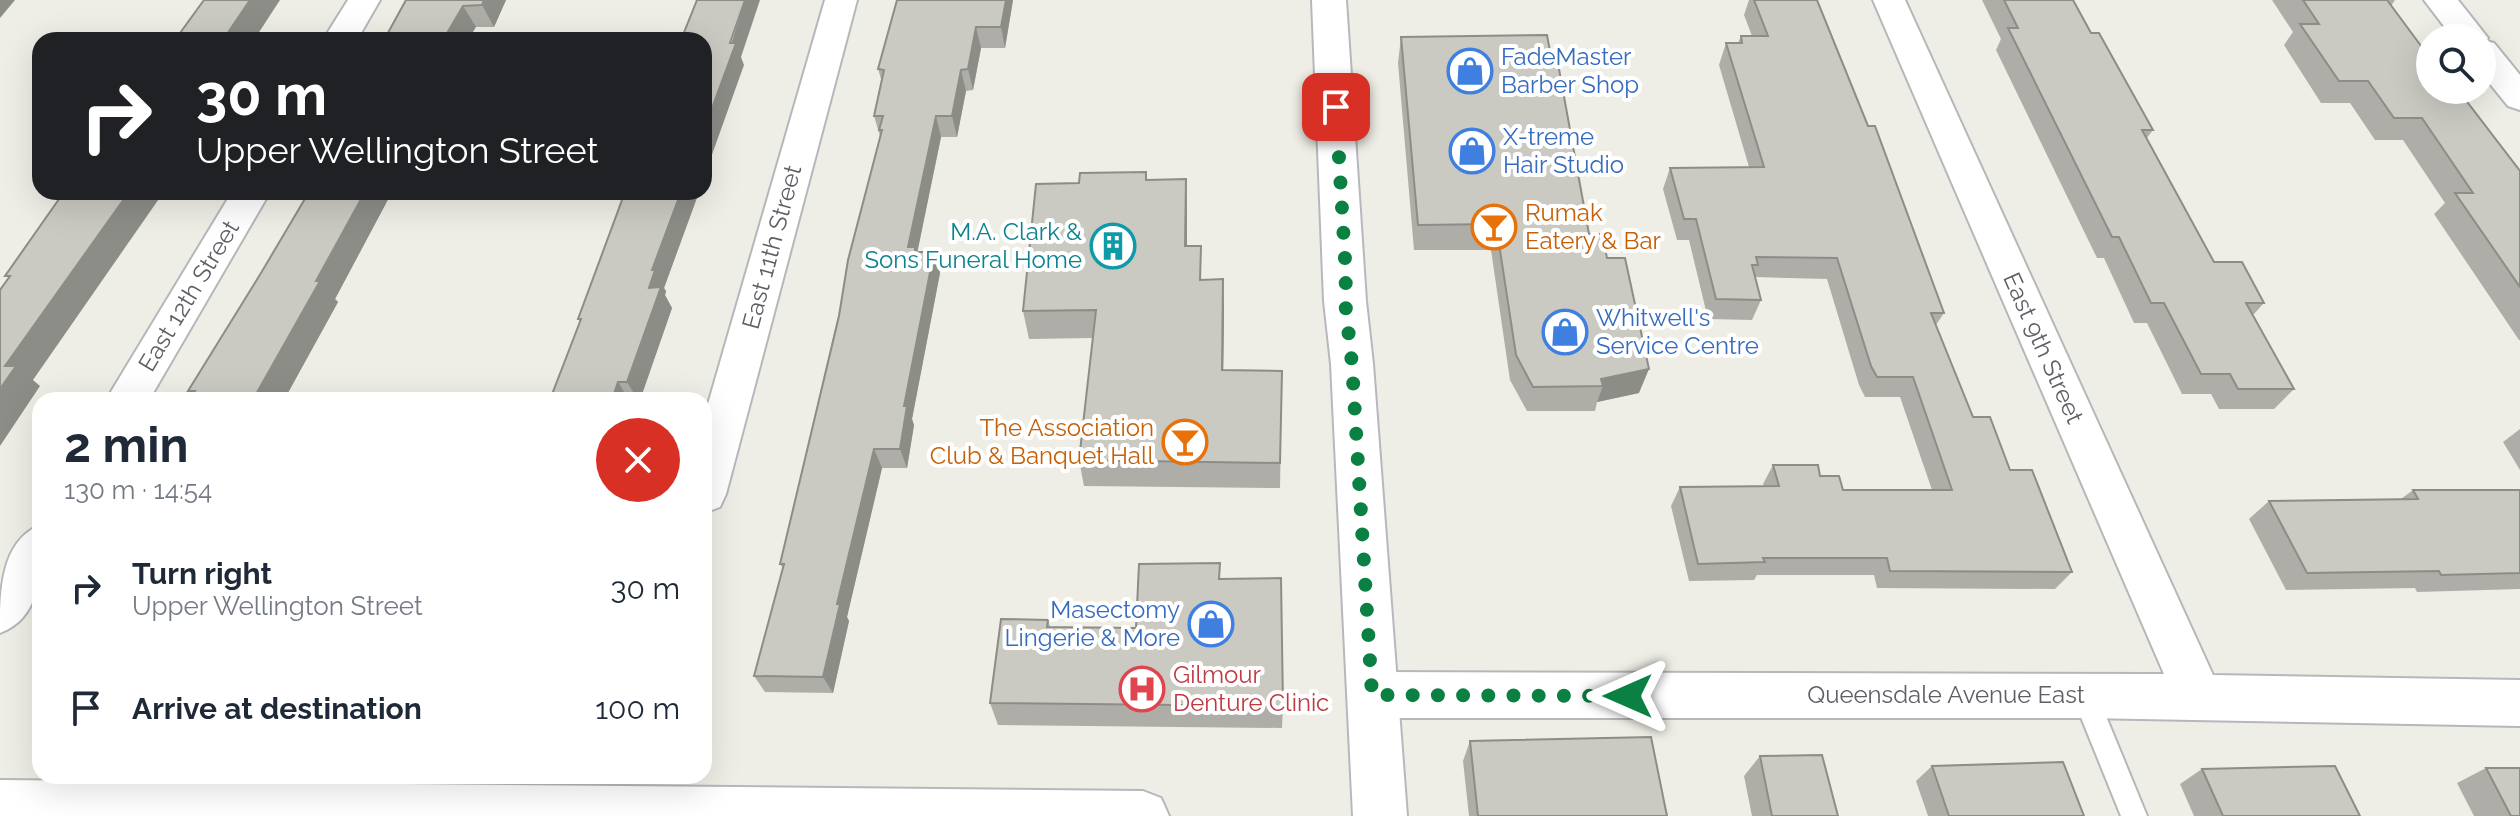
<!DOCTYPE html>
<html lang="en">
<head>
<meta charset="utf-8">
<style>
	:root { --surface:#fff; --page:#f6f6f7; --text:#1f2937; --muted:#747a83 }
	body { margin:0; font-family:Raleway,sans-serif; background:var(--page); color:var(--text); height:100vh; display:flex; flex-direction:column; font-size:30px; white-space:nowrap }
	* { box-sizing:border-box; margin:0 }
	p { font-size:26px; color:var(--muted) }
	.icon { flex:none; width:44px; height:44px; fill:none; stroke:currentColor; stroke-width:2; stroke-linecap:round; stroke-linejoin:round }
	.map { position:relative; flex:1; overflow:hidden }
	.side { position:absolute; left:32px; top:392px; width:680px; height:392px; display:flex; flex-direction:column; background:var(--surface); border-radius:24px; box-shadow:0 8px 32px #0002 }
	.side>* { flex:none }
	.guide { position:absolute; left:32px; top:32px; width:680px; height:168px; border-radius:24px; box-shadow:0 8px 32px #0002; background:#202124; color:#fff; overflow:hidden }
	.tools { position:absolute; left:2416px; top:24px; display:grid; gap:16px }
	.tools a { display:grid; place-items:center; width:80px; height:80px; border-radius:50%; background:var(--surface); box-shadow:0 8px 32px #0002; font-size:40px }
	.pin { position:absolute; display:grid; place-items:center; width:68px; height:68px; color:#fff; margin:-34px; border-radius:16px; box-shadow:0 4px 12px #0006 }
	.me { position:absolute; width:88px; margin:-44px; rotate:270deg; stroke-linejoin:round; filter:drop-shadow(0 0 6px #0008) }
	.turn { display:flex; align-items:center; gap:28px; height:168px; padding:0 32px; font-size:36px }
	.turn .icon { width:104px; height:104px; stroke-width:2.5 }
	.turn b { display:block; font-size:56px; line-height:68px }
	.round { display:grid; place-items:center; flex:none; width:84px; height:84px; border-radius:42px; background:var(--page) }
	.summary { display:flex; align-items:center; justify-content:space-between; height:136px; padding:0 32px }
	h1 { font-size:48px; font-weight:700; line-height:60px }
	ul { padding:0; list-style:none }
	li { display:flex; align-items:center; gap:24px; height:120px; padding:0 32px }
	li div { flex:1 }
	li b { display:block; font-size:30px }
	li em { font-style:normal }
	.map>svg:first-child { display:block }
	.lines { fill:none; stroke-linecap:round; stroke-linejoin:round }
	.lane-casing { stroke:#b6b7bb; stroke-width:4 }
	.street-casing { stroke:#b6b7bb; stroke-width:4 }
	.secondary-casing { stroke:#b7b8be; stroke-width:4 }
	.lane { fill:#fff; fill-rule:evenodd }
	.street { fill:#fff; fill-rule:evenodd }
	.secondary { fill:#fff; fill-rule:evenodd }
	.wall { fill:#aeada7 }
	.shaded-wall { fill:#8d8d88 }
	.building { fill:#cac9c2; stroke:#8d8d88; stroke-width:2 }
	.route { stroke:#0b8043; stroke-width:14; stroke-dasharray:0 25.2 }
	.labels { text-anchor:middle; stroke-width:8; stroke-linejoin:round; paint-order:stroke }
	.shop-label { font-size:24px; fill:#366cbe; stroke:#fff; text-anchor:start }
	.food-label { font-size:24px; fill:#c56008; stroke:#fff; text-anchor:start }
	.culture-label { font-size:24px; fill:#0d838f; stroke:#fff; text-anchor:end }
	.street-label { font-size:24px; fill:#5d5f65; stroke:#fff }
	.health-label { font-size:24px; fill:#be3a42; stroke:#fff; text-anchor:start }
</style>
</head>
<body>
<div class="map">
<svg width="2520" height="816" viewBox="0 0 2520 816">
	<rect width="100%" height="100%" fill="#efeee6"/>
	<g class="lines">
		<g class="lane-casing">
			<polygon id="lane" points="2085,683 2094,687 2147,816 2121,816 2072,695 2076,687"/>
		</g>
		<g class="street-casing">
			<g id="street">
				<polygon points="348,0 380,0 357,40 323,40"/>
				<polygon points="825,0 857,0 726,494 720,507 704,513 704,418"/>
				<polygon points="1873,0 1905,0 2213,675 2520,680 2520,726 2085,718 1372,718 1355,711 1348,695 1355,679 1372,672 2164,674"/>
				<polygon points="2424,0 2458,0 2488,38 2486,41 2494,43 2520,75 2520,110 2508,106 2482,74 2482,38 2453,38"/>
				<polygon points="232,192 270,192 149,400 106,400"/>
				<path d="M40 525C40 565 45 616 0 633 0 593 0 542 40 525Z"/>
				<polygon points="0,780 1143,791 1161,798 1169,816 0,816"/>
			</g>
		</g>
		<g class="secondary-casing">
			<polygon id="secondary" points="1312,0 1346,0 1366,301 1373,364 1407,816 1353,816 1331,364 1324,301"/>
		</g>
		<use href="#lane" class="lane"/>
		<use href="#street" class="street"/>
		<use href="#secondary" class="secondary"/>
	</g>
	<g class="wall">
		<polygon points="406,0 506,0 494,27 476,27"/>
		<polygon points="897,0 1013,0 1005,48 981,48 973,90 966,91 957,137 941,137 917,252 934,252 940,273 912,419 914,425 907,468 882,468 847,617 849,621 833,693 765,692 754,676 783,568 780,564 880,136 874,116 882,82 878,69"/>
		<polygon points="1749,0 1754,0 1868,126 1944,313 1936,325 1973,417 2010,470 2072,572 2055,589 1877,588 1874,575 1757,575 1754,580 1689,581 1671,506 1680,487 1764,486 1763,484 1773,465 1820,476 1843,490 1932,490 1900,397 1865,397 1859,385 1827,279 1755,277 1761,300 1752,320 1708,319 1689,240 1677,240 1663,189 1670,168 1749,167 1719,65 1726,43 1738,43 1741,36 1752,36 1744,15"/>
		<polygon points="1982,0 2073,0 2091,33 2153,130 2146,139 2214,262 2264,303 2253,315 2294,389 2274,409 2219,409 2211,394 2182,394 2147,323 2134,323 2104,258 2097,258 1996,50 2001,39"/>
		<polygon points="2272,0 2395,0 2391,6 2430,90 2520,171 2520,340 2519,340 2434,214 2445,203 2403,140 2375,140 2350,103 2321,103 2284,45 2293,32"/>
		<polygon points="1401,37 1589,234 1607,258 1639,393 1597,402 1595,411 1527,411 1510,380 1491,250 1414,250 1398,63"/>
		<polygon points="1146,172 1147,180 1186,179 1187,208 1187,246 1202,280 1224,307 1223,370 1282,371 1280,488 1084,486 1079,460 1093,338 1029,339 1023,311 1079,183"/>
		<polygon points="309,192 392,192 335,299 338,302 284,400 198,400 188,391 261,273"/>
		<polygon points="625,192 699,192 664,288 666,291 665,295 672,308 640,400 553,400 551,397 580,322 578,319"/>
		<polygon points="2520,429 2520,470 2503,442"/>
		<polygon points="2413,490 2520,490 2520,589 2417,592 2415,588 2286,590 2249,519 2269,501 2401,499"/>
		<polygon points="1220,563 1220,579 1283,706 1282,728 998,725 990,703 1048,620 1050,627 1136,628"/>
		<polygon points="1470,741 1667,816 1469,816 1463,761"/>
		<polygon points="1760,756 1838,816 1752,816 1744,776"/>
		<polygon points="1932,766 2084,816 1928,816 1916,781"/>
		<polygon points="2486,768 2520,816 2474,816 2457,783"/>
		<polygon points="2202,769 2360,816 2194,816 2180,784"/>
	</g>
	<g class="shaded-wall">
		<polygon points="0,0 15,0 0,18"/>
		<polygon points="250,0 280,0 254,40 223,40"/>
		<polygon points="484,0 506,0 494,27 482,5"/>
		<polygon points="745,0 760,0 741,57 744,65 704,177 704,130"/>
		<polygon points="1006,0 1013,0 1005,48 1001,27"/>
		<polygon points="463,6 476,27 468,40 443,40"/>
		<polygon points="976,27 981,48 973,90 968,69"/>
		<polygon points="961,70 966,91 957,137 952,116"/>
		<polygon points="936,116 941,137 917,254 908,247"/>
		<polygon points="1186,179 1187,208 1187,274 1185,246"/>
		<polygon points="129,192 163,193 33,380 40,386 0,446 0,389 5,366"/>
		<polygon points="365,192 392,192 335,299 338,302 284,400 260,400 255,396"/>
		<polygon points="681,192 699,192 664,288 666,291 665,295 672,308 640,400 638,400 627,382 649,288 652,270"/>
		<polygon points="934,252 940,273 912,419 914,425 907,468 900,449 904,406"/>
		<polygon points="1223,279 1224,307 1223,397 1222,370"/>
		<polygon points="1649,369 1639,393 1597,402 1603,386 1601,379"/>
		<polygon points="618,382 629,400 612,400"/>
		<polygon points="874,449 882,468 847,617 849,621 833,693 823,677 837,604"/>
	</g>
	<g class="building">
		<polygon points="204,0 250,0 223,40 175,40"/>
		<polygon points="406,0 484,0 482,5 463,6 443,40 384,40"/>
		<polygon points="697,0 745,0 730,43 736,43 704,130 704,40 681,40"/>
		<polygon points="897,0 1006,0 1001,27 976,27 968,69 961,70 952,116 936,116 908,247 915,247 915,252 934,252 904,406 907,406 900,449 874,449 837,604 840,604 823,677 754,676 784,564 780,564 839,316 848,260 882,130 879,130 883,116 874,116 884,70 878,69"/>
		<polygon points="1754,0 1817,0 1868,126 1875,126 1944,313 1931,313 1973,417 1990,417 2010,470 2032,470 2072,572 1890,571 1887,558 1763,558 1765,562 1698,564 1680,487 1779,486 1773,465 1818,465 1820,476 1839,476 1843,490 1952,490 1913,377 1877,377 1871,366 1837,258 1756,257 1758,265 1752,265 1761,300 1716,299 1696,219 1684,219 1670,168 1764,167 1726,43 1742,43 1741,36 1768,36"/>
		<polygon points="2004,0 2073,0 2091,33 2099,33 2153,130 2142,130 2214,262 2242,262 2264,303 2246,303 2294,389 2238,389 2230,374 2201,374 2164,303 2151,303 2119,237 2112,237 2008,28 2018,28"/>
		<polygon points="2303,0 2387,0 2430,58 2430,90 2458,90 2520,171 2520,287 2455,193 2473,193 2422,118 2394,118 2368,81 2339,81 2300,24 2319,24"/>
		<polygon points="1547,35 1550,51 1557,58 1589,234 1602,234 1607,258 1625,258 1649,369 1601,379 1603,386 1533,387 1516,355 1496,224 1418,225 1401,37"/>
		<polygon points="1146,172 1146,180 1186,179 1185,246 1201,246 1200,280 1223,279 1222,370 1282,371 1280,463 1079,460 1096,310 1023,311 1036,184 1079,183 1080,173"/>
		<polygon points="64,192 129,192 5,366 16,366 0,389 0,290 10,276 5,276"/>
		<polygon points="309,192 365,192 316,281 320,281 255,396 193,394 195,391 188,391 261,273"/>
		<polygon points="625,192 681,192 652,270 655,270 649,288 661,287 627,382 618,382 612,400 553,400 554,397 551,397 581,319 578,319"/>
		<polygon points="2413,490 2520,490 2520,573 2441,575 2439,571 2307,573 2269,501 2418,499"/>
		<polygon points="1220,563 1219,579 1281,578 1283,706 990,703 1001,619 1048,620 1047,627 1136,628 1139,564"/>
		<polygon points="1651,737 1667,816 1478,816 1470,741"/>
		<polygon points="1822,755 1838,816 1772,816 1760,756"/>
		<polygon points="2063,762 2084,816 1949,816 1932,766"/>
		<polygon points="2335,766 2360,816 2223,816 2202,769"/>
		<polygon points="2486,768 2520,768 2520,816 2511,816"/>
	</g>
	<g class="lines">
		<polyline class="route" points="1336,107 1346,276 1345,301 1352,364 1372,695 1628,696"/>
	</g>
	<defs>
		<g id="shop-ring" transform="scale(2.3)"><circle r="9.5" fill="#fff" stroke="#3f7fe0" stroke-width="1.5"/><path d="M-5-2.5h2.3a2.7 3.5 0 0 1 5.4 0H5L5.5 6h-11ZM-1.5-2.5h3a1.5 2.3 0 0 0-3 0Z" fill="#3f7fe0"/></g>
		<g id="bar-ring" transform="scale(2.3)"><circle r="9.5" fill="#fff" stroke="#e8710a" stroke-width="1.5"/><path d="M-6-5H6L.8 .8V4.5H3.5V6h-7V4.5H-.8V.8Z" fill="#e8710a"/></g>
		<g id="building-ring" transform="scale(2.3)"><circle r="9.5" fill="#fff" stroke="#0f9aa8" stroke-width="1.5"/><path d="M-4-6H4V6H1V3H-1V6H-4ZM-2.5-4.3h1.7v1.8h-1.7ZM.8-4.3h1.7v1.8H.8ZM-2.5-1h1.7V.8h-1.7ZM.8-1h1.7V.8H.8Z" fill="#0f9aa8"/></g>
		<g id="hospital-ring" transform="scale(2.3)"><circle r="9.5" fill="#fff" stroke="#e0444e" stroke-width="1.5"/><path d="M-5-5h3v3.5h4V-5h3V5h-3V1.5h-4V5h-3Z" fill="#e0444e"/></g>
	</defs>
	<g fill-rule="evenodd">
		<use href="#shop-ring" x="1470" y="71"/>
		<use href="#shop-ring" x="1472" y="151"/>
		<use href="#bar-ring" x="1494" y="227"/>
		<use href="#building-ring" x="1113" y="246"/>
		<use href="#shop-ring" x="1565" y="332"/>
		<use href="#bar-ring" x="1185" y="442"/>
		<use href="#shop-ring" x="1211" y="624"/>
		<use href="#hospital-ring" x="1142" y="689"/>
	</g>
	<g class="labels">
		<g class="shop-label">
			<text x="1501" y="65">FadeMaster<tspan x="1501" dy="28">Barber Shop</tspan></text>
			<text x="1503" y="145">X-treme<tspan x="1503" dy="28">Hair Studio</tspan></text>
			<text x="1596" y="326">Whitwell's<tspan x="1596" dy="28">Service Centre</tspan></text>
			<text x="1180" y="618" text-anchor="end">Masectomy<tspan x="1180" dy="28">Lingerie &amp; More</tspan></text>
		</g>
		<g class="food-label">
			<text x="1525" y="221">Rumak<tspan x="1525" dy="28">Eatery &amp; Bar</tspan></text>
			<text x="1154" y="436" text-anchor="end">The Association<tspan x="1154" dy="28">Club &amp; Banquet Hall</tspan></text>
		</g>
		<g class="culture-label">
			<text x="1082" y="240">M.A. Clark &amp;<tspan x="1082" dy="28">Sons Funeral Home</tspan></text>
		</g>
		<g class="street-label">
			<text transform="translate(772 247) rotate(-75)" y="8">East 11th Street</text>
			<text transform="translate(189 296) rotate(-59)" y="8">East 12th Street</text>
			<text transform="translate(2043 348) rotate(66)" y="8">East 9th Street</text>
			<text x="1946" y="703">Queensdale Avenue East</text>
		</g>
		<g class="health-label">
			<text x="1173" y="683">Gilmour<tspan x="1173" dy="28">Denture Clinic</tspan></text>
		</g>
	</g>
</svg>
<div class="tools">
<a><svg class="icon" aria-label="search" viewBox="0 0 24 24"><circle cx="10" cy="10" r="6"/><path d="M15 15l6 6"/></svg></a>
</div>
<div class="pin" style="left:1336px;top:107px;background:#d93025"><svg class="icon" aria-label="arrive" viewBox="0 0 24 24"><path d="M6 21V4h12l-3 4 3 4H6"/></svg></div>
<svg class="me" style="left:1628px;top:696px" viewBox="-20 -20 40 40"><path d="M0-17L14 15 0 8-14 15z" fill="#0b8043" stroke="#fff" stroke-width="4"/></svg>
<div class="guide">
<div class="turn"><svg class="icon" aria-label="right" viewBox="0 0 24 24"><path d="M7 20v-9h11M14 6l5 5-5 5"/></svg><div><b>30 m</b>Upper Wellington Street</div></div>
</div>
<section class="side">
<div class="summary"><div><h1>2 min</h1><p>130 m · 14:54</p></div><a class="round" style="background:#d93025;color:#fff"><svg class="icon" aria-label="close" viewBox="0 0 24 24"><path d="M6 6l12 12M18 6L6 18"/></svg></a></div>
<ul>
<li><svg class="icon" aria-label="right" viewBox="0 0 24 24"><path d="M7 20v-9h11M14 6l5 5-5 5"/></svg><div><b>Turn right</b><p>Upper Wellington Street</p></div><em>30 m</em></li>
<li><svg class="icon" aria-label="arrive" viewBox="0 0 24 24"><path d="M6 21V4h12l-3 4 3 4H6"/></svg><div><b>Arrive at destination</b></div><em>100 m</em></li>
</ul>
</section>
</div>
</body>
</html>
